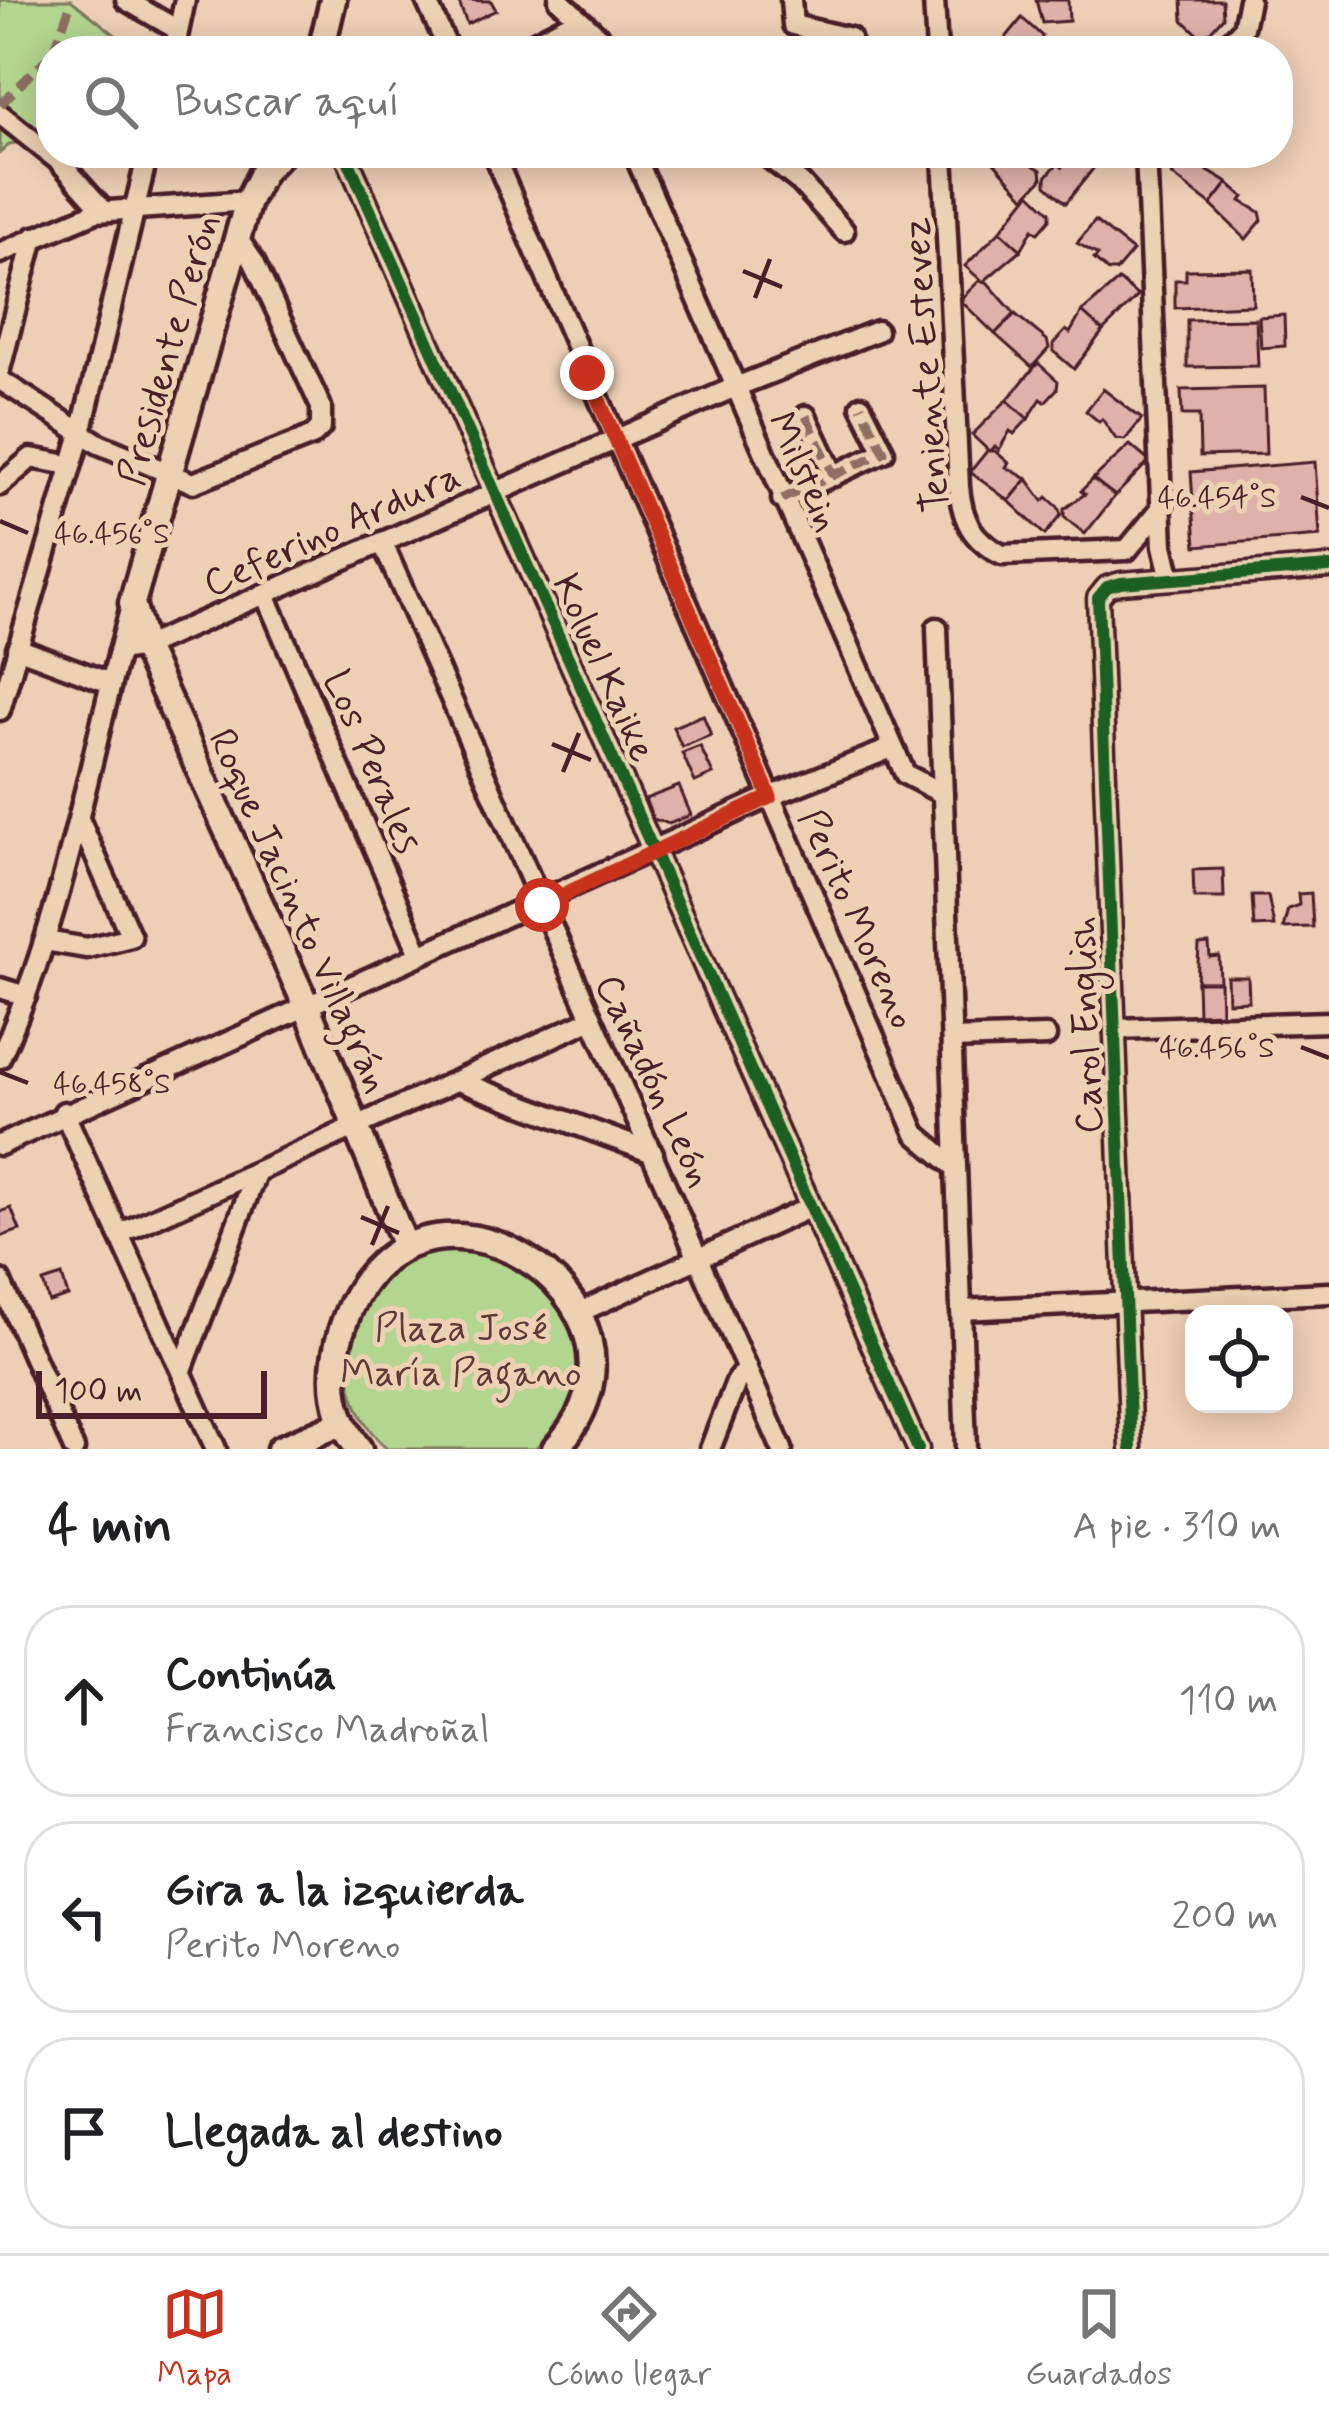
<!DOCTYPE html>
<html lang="es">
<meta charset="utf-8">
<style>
:root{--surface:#fff;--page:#f6f6f6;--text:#202124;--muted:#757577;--line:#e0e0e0;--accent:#c8321e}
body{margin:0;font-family:Mynerve,sans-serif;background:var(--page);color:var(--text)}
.controls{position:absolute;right:36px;bottom:36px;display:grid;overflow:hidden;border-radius:24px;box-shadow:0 6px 30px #0003}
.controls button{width:108px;height:108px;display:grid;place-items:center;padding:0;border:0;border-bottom:3px solid var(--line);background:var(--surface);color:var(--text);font:60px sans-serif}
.scale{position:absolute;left:36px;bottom:30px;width:231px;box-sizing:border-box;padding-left:12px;border:6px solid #4a1f2b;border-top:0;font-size:33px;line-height:42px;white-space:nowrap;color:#4a1f2b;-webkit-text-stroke:9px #ecd1b3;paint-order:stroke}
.stop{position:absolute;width:36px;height:36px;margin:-27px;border:9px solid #c8321e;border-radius:50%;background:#fff}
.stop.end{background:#c8321e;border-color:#fff;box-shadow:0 3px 12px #0008}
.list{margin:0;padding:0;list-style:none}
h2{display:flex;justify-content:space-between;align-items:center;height:156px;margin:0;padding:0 48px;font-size:51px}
h2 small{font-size:39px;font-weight:400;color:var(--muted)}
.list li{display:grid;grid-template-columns:78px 1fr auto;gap:36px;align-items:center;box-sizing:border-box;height:192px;margin:0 24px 24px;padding:0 24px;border:3px solid var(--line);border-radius:48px}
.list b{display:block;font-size:45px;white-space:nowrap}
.list p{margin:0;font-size:39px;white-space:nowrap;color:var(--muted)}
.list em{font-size:39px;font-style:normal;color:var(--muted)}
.icon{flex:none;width:66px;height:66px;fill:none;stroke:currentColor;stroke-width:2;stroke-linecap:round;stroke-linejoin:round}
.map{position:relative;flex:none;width:1329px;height:1449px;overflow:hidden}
.search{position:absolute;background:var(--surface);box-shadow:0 6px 30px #0003;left:36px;right:36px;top:36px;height:132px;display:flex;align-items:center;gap:30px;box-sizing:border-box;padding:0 42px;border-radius:48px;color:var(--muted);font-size:45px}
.sheet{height:804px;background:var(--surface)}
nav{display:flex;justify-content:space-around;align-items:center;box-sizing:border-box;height:168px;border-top:3px solid var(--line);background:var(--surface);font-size:33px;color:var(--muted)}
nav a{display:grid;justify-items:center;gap:6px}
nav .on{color:var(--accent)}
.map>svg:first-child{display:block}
.green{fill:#b2d58f;stroke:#7e7a5d;stroke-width:3}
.building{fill:#e0b1ab;stroke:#4a1f2b;stroke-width:3}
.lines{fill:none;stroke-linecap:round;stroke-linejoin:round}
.street-casing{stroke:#4a1f2b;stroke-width:27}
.secondary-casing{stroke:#4a1f2b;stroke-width:33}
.street{stroke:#ecd1b3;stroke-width:18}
.secondary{stroke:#ecd1b3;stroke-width:24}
.quiet{stroke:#8d6e63;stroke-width:9;stroke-dasharray:18 9;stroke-linecap:butt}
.cycleway-casing{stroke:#ecd1b3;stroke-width:20}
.cycleway{stroke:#1b5e20;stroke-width:12}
.route{stroke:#c8321e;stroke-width:15}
.ticks{fill:none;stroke:#4a1f2b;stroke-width:4.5}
.labels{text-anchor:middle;stroke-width:10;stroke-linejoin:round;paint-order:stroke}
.street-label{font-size:39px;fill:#4a1f2b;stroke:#ecd1b3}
.park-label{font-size:39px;fill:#5a3a3a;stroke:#ecd1b3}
.ticks-label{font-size:30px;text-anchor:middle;fill:#4a1f2b;stroke:#ecd1b3;stroke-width:10;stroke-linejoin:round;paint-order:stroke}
</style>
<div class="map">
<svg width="1329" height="1449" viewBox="0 0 1329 1449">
<rect width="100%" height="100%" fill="#eecfb6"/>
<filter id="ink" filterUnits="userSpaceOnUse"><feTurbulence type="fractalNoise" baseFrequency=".00833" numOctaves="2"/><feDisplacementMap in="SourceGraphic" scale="24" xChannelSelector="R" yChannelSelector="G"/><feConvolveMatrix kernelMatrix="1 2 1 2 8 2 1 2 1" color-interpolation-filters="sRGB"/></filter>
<g filter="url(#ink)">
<g class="green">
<polygon points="0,0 71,0 136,51 51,51 51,137 10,144 0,153"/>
<path d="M464,1247C562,1265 622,1375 535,1449H387C331,1399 335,1304 401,1264C421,1252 442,1250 464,1247Z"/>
</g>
<g class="building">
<polygon points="458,0 491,1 496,10 467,24"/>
<polygon points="1036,0 1068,0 1069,21 1042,23"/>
<polygon points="1182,0 1222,0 1223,17 1203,39 1183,20"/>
<polygon points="1022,18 1042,36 1041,44 1035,51 995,51"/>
<polygon points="999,153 1024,153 1022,158 1041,170 1042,179 1025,197 992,160"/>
<polygon points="1069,153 1082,153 1096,165 1066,203 1046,185 1046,177 1058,163 1062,167"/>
<polygon points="1189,154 1198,155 1211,167 1208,171 1228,183 1211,205 1172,175"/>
<polygon points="1228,183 1244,197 1241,201 1260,212 1262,220 1246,239 1211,205"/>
<polygon points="1030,193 1050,212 1050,219 1038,233 1033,229 1021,250 1000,231"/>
<polygon points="1095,221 1133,251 1116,271 1108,271 1094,259 1098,255 1077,243"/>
<polygon points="1000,231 1021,250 983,282 965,266"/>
<polygon points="1252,269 1253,305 1175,308 1175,280 1186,280 1186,270"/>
<polygon points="1119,280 1138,296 1103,331 1082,312"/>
<polygon points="979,281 987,282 1015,314 995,334 960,300"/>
<polygon points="1082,312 1103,331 1074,369 1053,351 1053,344 1066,330 1070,333"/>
<polygon points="1015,314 1047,340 1049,348 1032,367 995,334"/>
<polygon points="1284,315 1285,346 1261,348 1259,317"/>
<polygon points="1256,319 1258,366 1187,367 1187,320"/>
<polygon points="1038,363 1058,381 1057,389 1045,402 1041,399 1028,419 1007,400"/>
<polygon points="1264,388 1266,454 1200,456 1199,415 1182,415 1181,390"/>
<polygon points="1103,389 1142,419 1125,440 1116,439 1102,419 1099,422 1086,411"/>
<polygon points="1007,400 1028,419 1014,434 1010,431 999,450 995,446 990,452 972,435"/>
<polygon points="1130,445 1149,461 1115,496 1093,479"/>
<polygon points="987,451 995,451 1009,463 1006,467 1027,479 1009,501 970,472"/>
<polygon points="1315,462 1320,536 1196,546 1191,472"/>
<polygon points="1027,479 1043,501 1047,497 1058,507 1061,515 1045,535 1009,501"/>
<polygon points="1093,479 1115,496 1085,534 1064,517 1064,509 1085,494 1081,491"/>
<polygon points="703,715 711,735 682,747 673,727"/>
<polygon points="700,746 713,774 695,782 682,753"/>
<polygon points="679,786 691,815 669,824 653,819 645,799"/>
<polygon points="1223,869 1224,898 1194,898 1193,870"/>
<polygon points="1311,893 1313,927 1283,928 1288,909 1299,905 1298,894"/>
<polygon points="1252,896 1268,896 1274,926 1254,927"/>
<polygon points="1209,944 1210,957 1219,956 1220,982 1197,982 1199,945"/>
<polygon points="1227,977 1248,977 1249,1001 1228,1002"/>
<polygon points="1197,982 1220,982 1221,1013 1198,1014"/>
<polygon points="11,1208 20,1230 0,1237 0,1212"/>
<polygon points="62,1276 68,1296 49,1302 43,1282"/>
</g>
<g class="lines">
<g class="street-casing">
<g id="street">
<polyline points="126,0 178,30"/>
<polyline points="426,0 449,51"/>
<polyline points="559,0 614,51"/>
<polyline points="791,0 793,25 850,38"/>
<polyline points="934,0 937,51"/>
<polyline points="174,51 185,0"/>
<polyline points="517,51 579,19"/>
<polyline points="1221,51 1243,28 1249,0"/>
<polyline points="0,114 60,162 104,211"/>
<polyline points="345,153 918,1449"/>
<polyline points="493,153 916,1134 954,1166"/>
<polyline points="634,153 905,774 943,794"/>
<polyline points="763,153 801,183 844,231"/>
<path d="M943,153L959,487C962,520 972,540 1002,555L1127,550L1163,506"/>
<polyline points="1146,153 1163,546 1171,579"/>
<polyline points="0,253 96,212 248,201"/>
<polyline points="0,369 34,237"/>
<polyline points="0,380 99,444 193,483 312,436 321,427 321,407 254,262 236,236"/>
<polyline points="806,416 834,476"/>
<polyline points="0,485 31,458 69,465"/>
<polyline points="782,499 884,452 861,406"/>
<polyline points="382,542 782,1449"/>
<polyline points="265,594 420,955"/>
<polyline points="937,628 966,1449"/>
<polyline points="17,648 110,683"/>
<polyline points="119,651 144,647 733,388 877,331"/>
<polyline points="0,710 81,433 148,153"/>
<polyline points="45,941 87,948 131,937 79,819"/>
<polyline points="0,988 26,996"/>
<polyline points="1114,1029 1329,1022"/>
<polyline points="952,1039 1046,1036"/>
<path d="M0,1058C66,913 89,756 132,603"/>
<polyline points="458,1081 653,1153"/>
<polyline points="64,1112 216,1449"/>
<polyline points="0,1145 769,797 892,748"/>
<polyline points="119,1234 590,1020"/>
<polyline points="0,1280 74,1449"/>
<polyline points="961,1310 1329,1293"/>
<polyline points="580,1312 811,1207"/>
<polyline points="182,1370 255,1176"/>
<polyline points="710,1449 737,1380 747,1368"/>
<polyline points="1131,1449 1098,598 1107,587 1121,583 1329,567"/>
</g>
</g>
<g class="secondary-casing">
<g id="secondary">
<polyline points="321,51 333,0"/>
<polyline points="281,153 262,173 248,201 132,603 144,647 307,1007 405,1246"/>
<polyline points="280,1449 339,1424"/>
<path d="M359,1449C331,1414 328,1373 342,1329C406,1125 692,1302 555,1449"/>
</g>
</g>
<use href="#street" class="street"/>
<use href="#secondary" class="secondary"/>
<g class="quiet">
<polyline points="54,51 72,0"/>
<polyline points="0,105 51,54"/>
<polyline points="806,416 834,476"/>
<polyline points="782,499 884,452 861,406"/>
</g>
<g class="cycleway-casing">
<g id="cycleway">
<polyline points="345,153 918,1449"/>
<polyline points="1131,1449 1098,598 1107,587 1121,583 1329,567"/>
</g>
</g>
<use href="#cycleway" class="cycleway"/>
</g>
</g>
<g class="lines" filter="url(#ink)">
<polyline class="route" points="542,905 770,797 587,373"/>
</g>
<path class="ticks" d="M743,271L782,287M755,298L770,259M1301,497L1329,508M0,521L28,533M552,744L591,760M563,772L579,733M1301,1047L1329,1058M0,1072L28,1083M361,1217L399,1233M372,1245L388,1206"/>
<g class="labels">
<g class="street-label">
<text transform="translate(167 349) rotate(-74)" y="14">Presidente Perón</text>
<text transform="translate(924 365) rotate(-94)" y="14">Teniente Estevez</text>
<text transform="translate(806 471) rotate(66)" y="14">Milstein</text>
<text transform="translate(331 528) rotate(-24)" y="14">Ceferino Ardura</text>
<text transform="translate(606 667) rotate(66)" y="14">Koluel Kaike</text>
<text transform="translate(374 761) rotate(67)" y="14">Los Perales</text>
<text transform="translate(301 910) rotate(66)" y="14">Roque Jacinto Villagrán</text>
<text transform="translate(859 918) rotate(66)" y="14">Perito Moreno</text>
<text transform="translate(1084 1025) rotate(-92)" y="14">Carol English</text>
<text transform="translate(656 1080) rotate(65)" y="14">Cañadón León</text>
</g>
<g class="park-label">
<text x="461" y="1340">Plaza José<tspan x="461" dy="45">María Pagano</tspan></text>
</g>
</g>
<g class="ticks-label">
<text x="1217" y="507">46.454°S</text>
<text x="112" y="543">46.456°S</text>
<text x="1217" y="1057">46.456°S</text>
<text x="112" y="1093">46.458°S</text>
</g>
</svg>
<div class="controls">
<button><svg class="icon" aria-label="locate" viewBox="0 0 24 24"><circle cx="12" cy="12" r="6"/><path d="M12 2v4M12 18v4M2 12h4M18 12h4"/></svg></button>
</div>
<div class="scale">100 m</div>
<div class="stop" style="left:542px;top:905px"></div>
<div class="stop end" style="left:587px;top:373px"></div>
<div class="search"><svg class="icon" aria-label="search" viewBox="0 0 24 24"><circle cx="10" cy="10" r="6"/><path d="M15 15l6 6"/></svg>Buscar aquí</div>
</div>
<section class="sheet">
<h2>4 min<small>A pie · 310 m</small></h2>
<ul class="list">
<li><svg class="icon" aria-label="ahead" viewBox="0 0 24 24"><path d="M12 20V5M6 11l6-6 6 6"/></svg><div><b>Continúa</b><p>Francisco Madroñal</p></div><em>110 m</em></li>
<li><svg class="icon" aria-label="left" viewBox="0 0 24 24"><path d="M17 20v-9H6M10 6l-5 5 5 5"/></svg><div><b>Gira a la izquierda</b><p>Perito Moreno</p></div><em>200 m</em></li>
<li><svg class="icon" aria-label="arrive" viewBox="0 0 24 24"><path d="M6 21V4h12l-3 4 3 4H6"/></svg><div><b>Llegada al destino</b></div></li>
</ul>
</section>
<nav>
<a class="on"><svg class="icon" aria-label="map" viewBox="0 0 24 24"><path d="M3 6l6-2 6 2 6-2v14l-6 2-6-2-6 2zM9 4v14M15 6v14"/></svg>Mapa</a>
<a><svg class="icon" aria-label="directions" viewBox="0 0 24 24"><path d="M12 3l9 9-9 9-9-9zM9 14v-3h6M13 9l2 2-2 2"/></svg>Cómo llegar</a>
<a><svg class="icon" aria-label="saved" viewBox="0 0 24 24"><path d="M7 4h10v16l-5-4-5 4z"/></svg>Guardados</a>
</nav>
